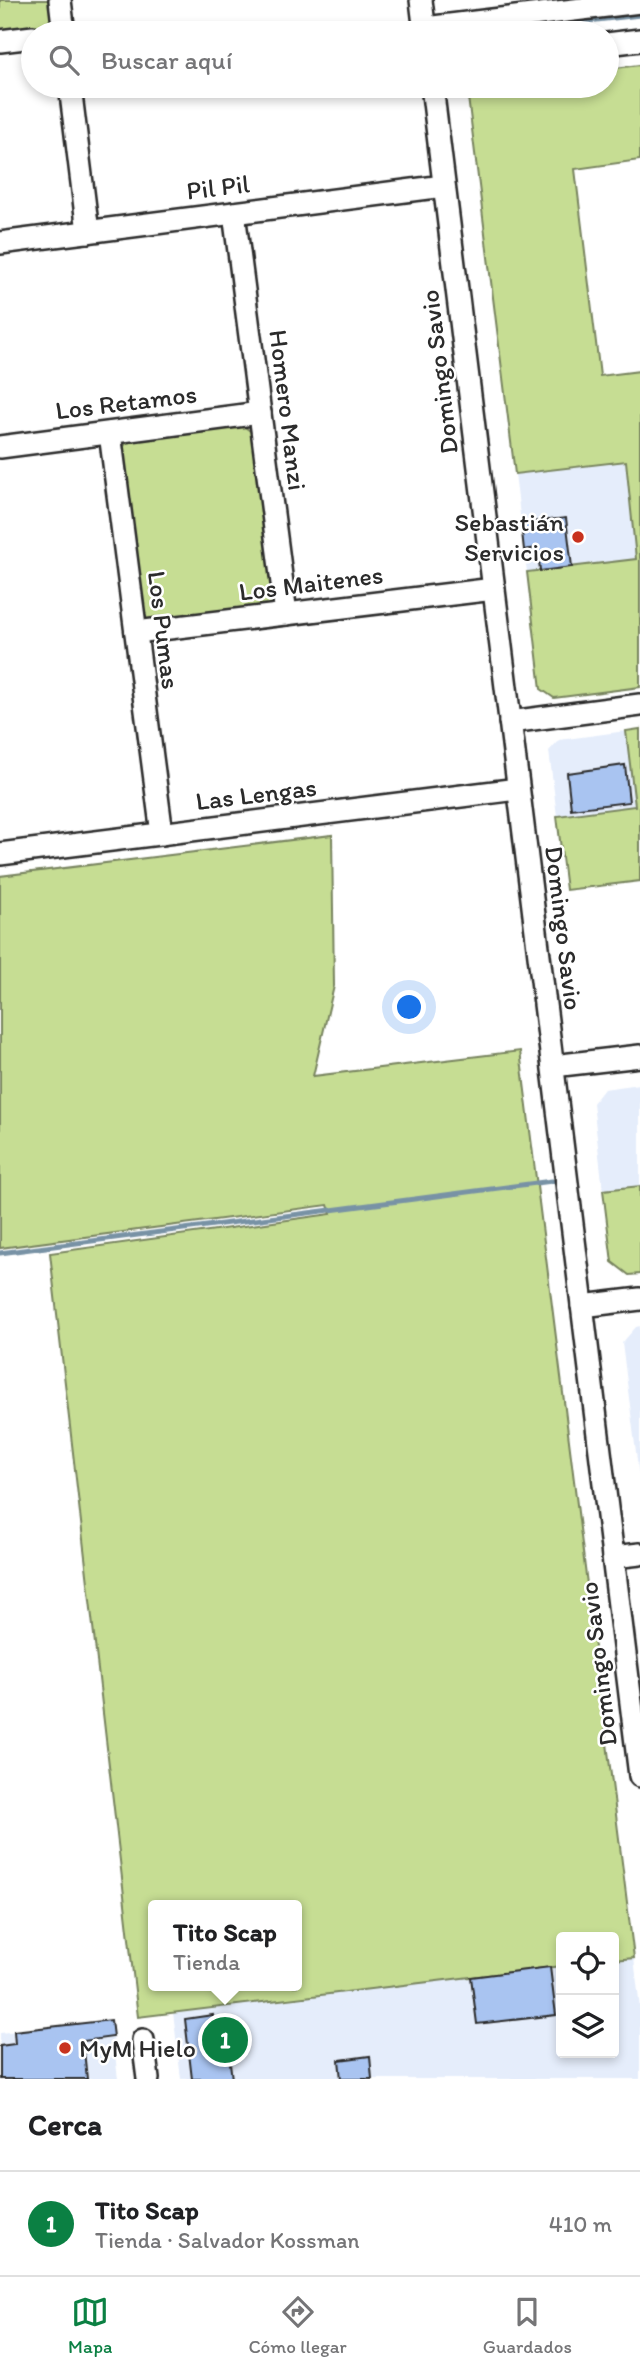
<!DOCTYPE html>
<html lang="es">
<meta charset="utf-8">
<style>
:root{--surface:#fff;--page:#f6f6f6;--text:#202124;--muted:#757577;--line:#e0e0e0;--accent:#0b8043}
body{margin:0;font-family:Itim,sans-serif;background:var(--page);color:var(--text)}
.controls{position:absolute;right:21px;bottom:21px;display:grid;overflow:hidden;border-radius:7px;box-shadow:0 4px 10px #0003}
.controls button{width:63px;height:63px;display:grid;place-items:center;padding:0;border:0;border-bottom:2px solid var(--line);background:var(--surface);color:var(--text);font:35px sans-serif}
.you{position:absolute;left:410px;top:1008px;width:24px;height:24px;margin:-18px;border:5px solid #fff;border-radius:50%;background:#1a73e8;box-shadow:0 0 0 10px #1a73e833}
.badge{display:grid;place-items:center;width:46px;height:46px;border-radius:50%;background:var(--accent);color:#fff;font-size:23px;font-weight:700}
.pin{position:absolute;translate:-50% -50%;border:4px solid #fff;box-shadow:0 2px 7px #0006}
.popup{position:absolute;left:148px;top:1900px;width:154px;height:91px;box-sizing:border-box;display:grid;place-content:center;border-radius:7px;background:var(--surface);filter:drop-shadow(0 2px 5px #0005);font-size:23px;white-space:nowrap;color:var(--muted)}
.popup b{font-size:26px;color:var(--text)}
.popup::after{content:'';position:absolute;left:50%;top:100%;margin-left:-14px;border:14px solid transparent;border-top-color:var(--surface)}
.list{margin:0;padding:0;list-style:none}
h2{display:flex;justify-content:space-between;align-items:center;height:91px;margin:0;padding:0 28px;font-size:30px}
h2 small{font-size:23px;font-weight:400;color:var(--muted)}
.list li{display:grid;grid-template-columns:46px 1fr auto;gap:21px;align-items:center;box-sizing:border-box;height:105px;padding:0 28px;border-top:2px solid var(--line)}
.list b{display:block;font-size:26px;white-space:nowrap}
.list p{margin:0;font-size:23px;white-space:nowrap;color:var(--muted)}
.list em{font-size:23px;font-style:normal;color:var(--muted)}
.icon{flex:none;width:38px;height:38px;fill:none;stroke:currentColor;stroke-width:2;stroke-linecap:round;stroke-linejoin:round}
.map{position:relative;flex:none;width:640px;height:2079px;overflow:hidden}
.search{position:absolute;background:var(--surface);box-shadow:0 4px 10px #0003;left:21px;right:21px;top:21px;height:77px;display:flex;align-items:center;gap:18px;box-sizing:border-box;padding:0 24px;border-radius:38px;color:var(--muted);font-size:26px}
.sheet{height:196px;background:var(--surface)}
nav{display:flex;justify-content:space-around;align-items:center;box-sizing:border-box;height:98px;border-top:2px solid var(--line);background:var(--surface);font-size:19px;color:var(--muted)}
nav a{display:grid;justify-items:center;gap:4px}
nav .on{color:var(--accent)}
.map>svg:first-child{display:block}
.built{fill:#e5edfb}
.green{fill:#c6dd93;stroke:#78845f;stroke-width:2;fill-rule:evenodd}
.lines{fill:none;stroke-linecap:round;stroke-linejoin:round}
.stream{stroke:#7892a5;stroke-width:5}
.building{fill:#a9c4f1;stroke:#2b2b2b;stroke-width:2}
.minor-casing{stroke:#2b2b2b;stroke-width:26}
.minor{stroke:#fff;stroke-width:21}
.poi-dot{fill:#c8321e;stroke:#fff;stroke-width:2.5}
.labels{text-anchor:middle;stroke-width:5;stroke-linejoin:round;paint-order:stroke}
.street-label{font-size:26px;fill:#2b2b2b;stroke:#fff}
.poi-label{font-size:26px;fill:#2b2b2b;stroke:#fff;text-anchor:end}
</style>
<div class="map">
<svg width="640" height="2079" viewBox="0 0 640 2079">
<rect width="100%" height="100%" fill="#fff"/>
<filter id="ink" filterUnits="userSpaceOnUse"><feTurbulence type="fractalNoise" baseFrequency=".0143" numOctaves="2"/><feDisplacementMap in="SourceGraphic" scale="14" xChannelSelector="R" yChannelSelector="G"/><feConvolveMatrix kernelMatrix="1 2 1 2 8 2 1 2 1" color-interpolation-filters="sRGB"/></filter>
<g filter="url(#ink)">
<g class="built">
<polygon points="626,460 637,559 527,572 515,474"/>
<polygon points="626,731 635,806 557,816 549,751 559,740"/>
<polygon points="640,1084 640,1186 603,1190 593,1103 604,1089"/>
<polygon points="640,1326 640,1484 622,1343 636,1327"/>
<polygon points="634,1958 640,2009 640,2079 181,2079 173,2012 561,1966 561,2053 614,2053 614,1960"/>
<polygon points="111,2020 118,2079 0,2079 0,2033"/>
</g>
<g class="green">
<polygon points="0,0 51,0 52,18 43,27 0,32"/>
<polygon points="640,65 640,160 575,169 600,376 640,371 640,687 554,698 541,689 527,572 636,559 626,461 515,474 468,97 478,86 607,86 607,69"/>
<polygon points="242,425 253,433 274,600 269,606 149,621 143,616 121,449 130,439"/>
<polygon points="640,729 640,881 566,890 557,816 635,806 626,731"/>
<path d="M332,835L334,986L313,1076L520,1051L634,1958L614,1960V1937H561V1966L138,2017L50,1253L331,1214L328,1205L0,1248V876ZM153,1905H297V1986H153Z"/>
<polygon points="640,1186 640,1274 629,1275 612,1262 603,1190"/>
</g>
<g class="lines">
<g class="stream">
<polyline points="484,33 640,15"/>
<polyline points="0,1253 552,1181"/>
</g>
</g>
<g class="building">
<polygon points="566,518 572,567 540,571 538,548 524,550 521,523"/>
<polygon points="625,765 629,802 571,809 567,773"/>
<polygon points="550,1967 556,2015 477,2024 471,1977"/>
<polygon points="213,2015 215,2032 226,2031 232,2079 192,2079 185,2019"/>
<polygon points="111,2020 113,2037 83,2041 87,2079 0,2079 0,2046 15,2044 14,2031"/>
<polygon points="370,2056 372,2079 341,2079 339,2060"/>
</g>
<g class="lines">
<g class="minor-casing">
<g id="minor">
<polyline points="60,0 64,33"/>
<polyline points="421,0 425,33"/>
<polyline points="425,28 640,2"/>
<polyline points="0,41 33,37"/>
<polyline points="607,44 640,40"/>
<polyline points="70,86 88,232"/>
<polyline points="432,86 640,1776"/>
<polyline points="234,213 286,614"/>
<polyline points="0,243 444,186"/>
<polyline points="110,433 162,834"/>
<polyline points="0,447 260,413"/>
<polyline points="136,632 494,589"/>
<polyline points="510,722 640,705"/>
<polyline points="0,854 518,789"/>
<polyline points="553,1066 640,1056"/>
<polyline points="582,1306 640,1299"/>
<polyline points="613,1557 640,1554"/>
<polyline points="143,2040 148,2079"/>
</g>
</g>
<use href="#minor" class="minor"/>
</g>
</g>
<g class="poi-dot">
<circle cx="578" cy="537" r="7"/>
<circle cx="65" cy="2048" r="7"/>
</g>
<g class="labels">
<g class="street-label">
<text transform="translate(218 187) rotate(-7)" y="9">Pil Pil</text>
<text transform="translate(439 372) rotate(-97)" y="9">Domingo Savio</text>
<text transform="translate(126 402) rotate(-7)" y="9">Los Retamos</text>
<text transform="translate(288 410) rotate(83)" y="9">Homero Manzi</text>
<text transform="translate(311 583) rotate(-7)" y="9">Los Maitenes</text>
<text transform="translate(164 630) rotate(83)" y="9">Los Pumas</text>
<text transform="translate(256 794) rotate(-7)" y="9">Las Lengas</text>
<text transform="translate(564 928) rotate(83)" y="9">Domingo Savio</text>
<text transform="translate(598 1664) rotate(-97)" y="9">Domingo Savio</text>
</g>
<g class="poi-label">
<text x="564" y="531">Sebastián<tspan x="564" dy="30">Servicios</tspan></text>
<text x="79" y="2057" text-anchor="start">MyM Hielo</text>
</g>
</g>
</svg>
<div class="controls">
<button><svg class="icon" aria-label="locate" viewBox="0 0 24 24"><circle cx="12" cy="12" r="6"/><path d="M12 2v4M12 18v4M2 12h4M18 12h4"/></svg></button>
<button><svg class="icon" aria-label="layers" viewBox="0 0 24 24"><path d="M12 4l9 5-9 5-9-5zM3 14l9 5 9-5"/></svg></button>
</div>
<div class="you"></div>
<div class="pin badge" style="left:225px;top:2040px">1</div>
<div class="popup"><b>Tito Scap</b>Tienda</div>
<div class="search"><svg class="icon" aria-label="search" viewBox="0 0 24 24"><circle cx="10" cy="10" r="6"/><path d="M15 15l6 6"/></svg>Buscar aquí</div>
</div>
<section class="sheet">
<h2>Cerca<small></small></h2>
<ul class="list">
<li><span class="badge">1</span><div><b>Tito Scap</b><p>Tienda · Salvador Kossman</p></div><em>410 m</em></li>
</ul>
</section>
<nav>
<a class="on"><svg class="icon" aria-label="map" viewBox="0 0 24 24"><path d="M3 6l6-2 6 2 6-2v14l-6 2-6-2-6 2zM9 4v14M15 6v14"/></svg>Mapa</a>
<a><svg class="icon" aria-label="directions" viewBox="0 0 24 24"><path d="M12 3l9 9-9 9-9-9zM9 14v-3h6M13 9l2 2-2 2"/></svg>Cómo llegar</a>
<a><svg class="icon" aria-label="saved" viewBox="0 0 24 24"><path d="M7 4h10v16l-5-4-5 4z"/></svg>Guardados</a>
</nav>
